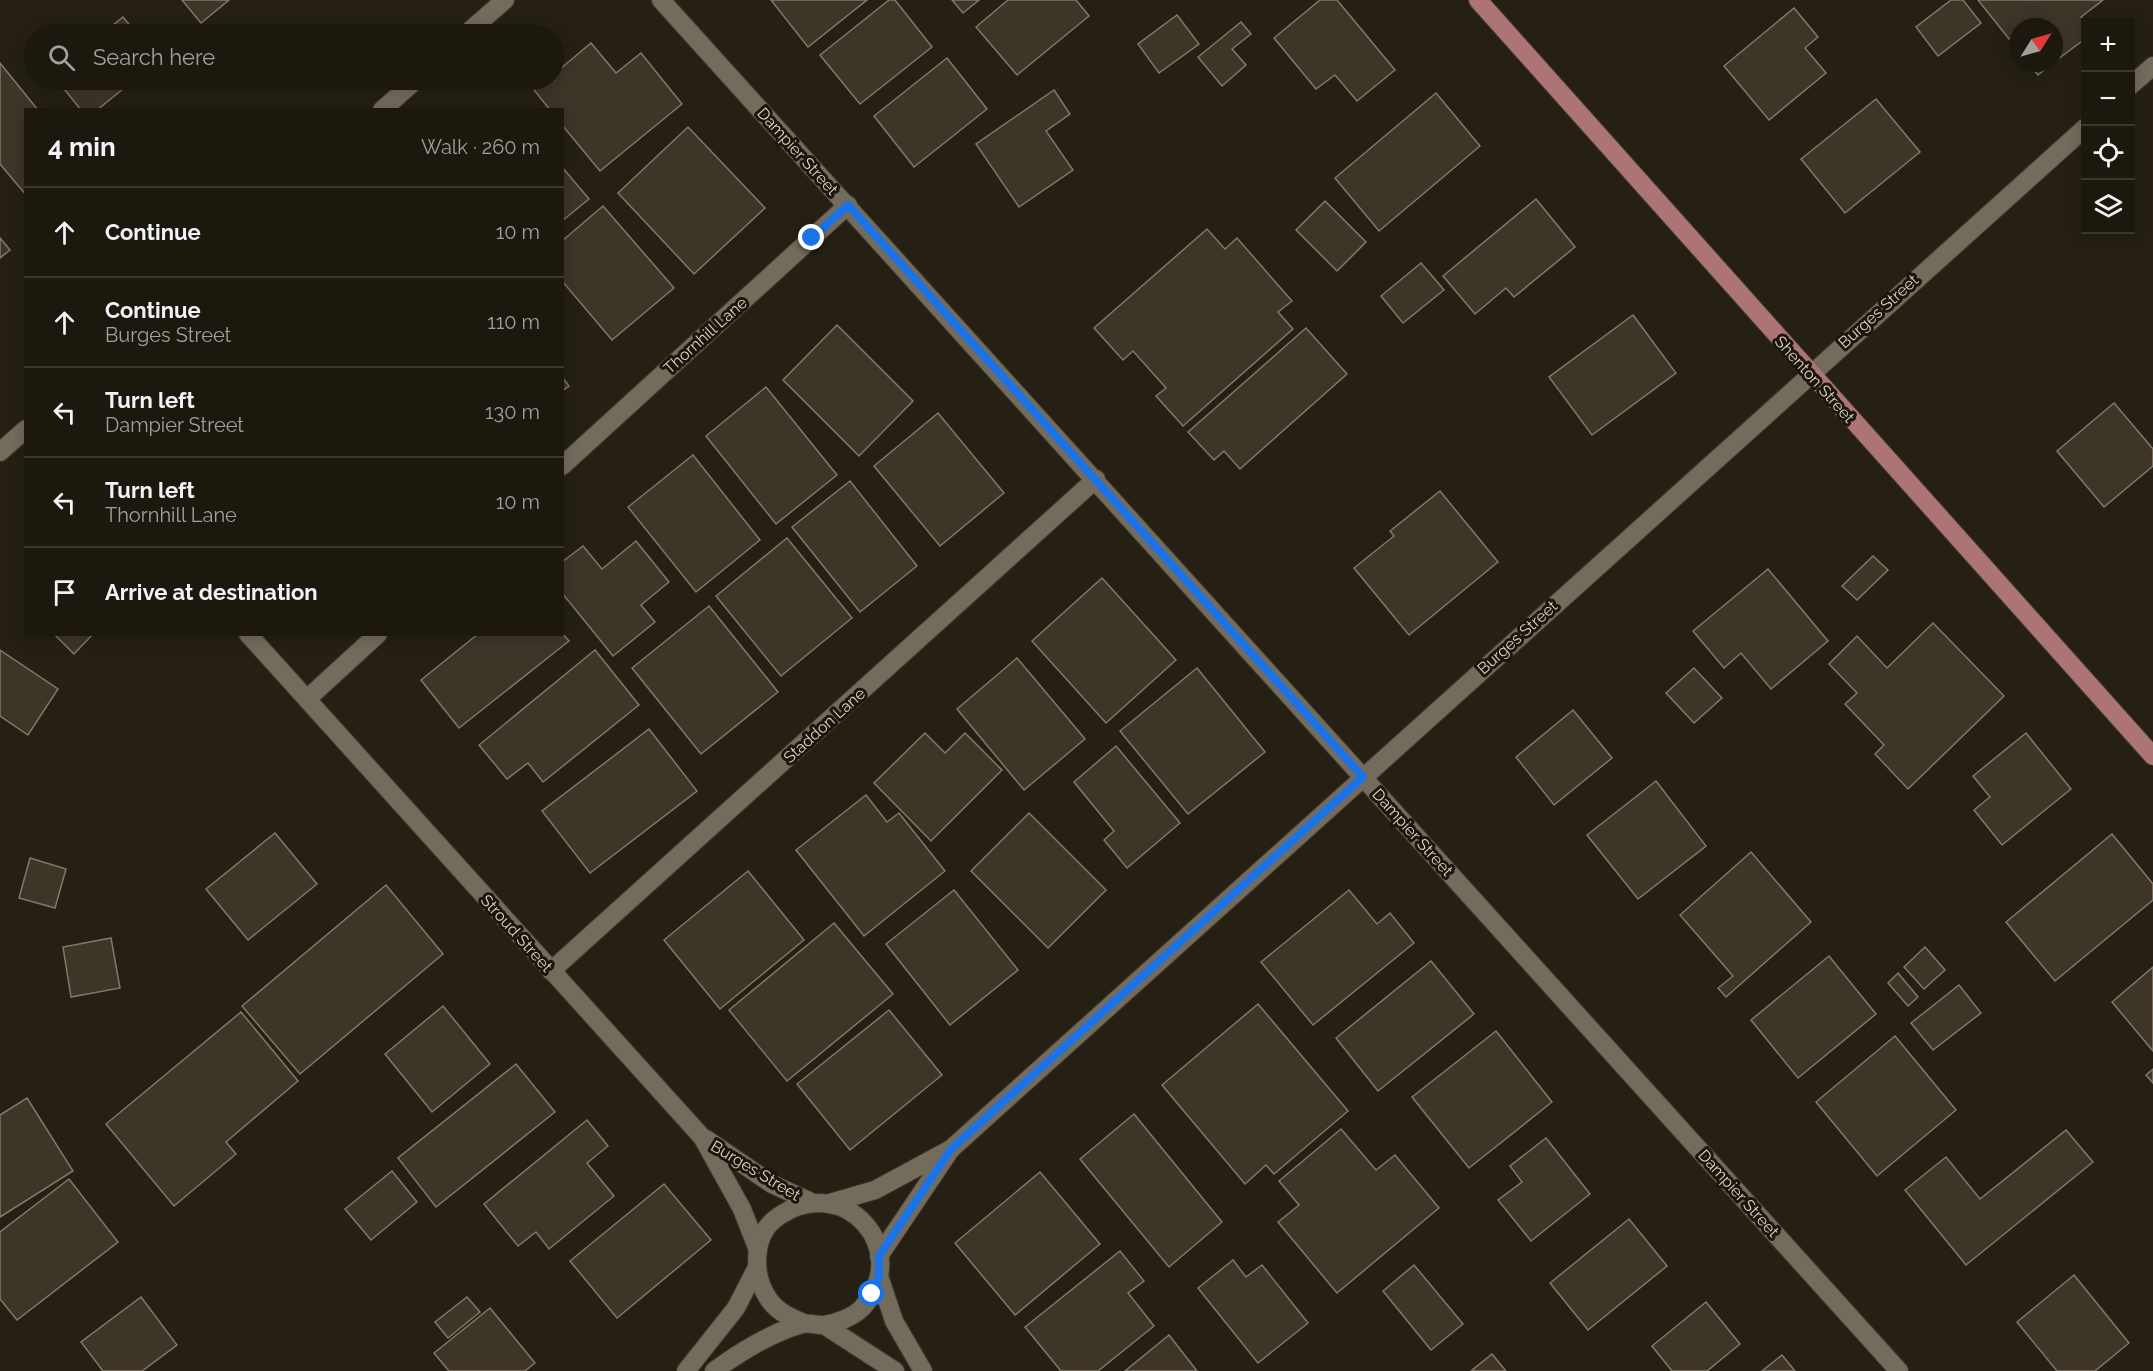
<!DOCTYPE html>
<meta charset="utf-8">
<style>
:root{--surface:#1c180e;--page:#252117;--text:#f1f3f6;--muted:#a0a09e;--line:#3a372e}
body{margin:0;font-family:Raleway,sans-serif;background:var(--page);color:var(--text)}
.controls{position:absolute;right:18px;top:18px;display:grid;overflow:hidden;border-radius:0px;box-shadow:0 3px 15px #0003}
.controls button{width:54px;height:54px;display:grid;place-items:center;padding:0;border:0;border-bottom:2px solid var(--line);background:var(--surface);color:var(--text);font:30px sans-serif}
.compass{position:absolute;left:2009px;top:18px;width:54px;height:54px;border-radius:50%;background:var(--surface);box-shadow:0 3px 15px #0003;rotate:53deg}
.stop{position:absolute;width:18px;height:18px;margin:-14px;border:4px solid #1a73e8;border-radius:50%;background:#fff}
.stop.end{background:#1a73e8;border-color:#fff;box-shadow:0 2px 6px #0008}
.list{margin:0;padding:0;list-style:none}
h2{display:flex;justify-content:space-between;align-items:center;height:78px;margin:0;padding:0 24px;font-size:26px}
h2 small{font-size:20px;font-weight:400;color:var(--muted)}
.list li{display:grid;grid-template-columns:39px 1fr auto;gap:18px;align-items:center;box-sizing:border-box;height:90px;padding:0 24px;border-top:2px solid var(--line)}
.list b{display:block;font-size:22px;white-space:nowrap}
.list p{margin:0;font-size:20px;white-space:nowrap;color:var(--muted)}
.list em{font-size:20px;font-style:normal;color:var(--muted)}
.icon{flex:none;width:33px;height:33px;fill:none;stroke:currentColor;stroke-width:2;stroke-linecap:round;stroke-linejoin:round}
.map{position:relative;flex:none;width:2153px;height:1371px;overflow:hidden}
.search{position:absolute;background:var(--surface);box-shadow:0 3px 15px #0003;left:24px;top:24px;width:540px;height:66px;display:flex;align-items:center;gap:15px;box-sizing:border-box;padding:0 21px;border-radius:33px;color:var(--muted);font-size:22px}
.panel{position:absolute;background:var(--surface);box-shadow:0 3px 15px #0003;left:24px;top:108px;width:540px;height:528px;border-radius:0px}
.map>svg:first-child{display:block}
.building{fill:#3e3529;stroke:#827769;stroke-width:1.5}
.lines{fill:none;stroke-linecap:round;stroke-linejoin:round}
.minor-casing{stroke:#3f3a32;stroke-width:20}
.major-casing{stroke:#3f3a32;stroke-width:20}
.minor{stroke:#736c5d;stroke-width:18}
.major{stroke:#ad7476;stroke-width:18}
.route{stroke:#1a73e8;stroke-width:8}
.labels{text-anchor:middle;stroke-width:6;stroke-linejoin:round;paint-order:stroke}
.street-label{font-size:16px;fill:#d9d5cd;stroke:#1c160a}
</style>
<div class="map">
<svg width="2153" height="1371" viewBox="0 0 2153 1371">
<rect width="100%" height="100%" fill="#252013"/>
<g class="building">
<polygon points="182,0 229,0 201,23"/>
<polygon points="771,0 867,0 808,47"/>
<polygon points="889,0 895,0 932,47 860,104 820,55"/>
<polygon points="952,0 979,0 963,13"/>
<polygon points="1008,0 1076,0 1089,16 1017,75 976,27"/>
<polygon points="1320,0 1337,0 1395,70 1357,101 1335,75 1316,89 1274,38"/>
<polygon points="1951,0 1963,0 1981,23 1938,56 1916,27"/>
<polygon points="1978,0 2103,0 2081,17 2086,22 2086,38 2054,62 2054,27 2018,27 2018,50"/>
<polygon points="1794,8 1818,37 1805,48 1826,73 1769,120 1724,66"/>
<polygon points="1177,15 1199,44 1159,73 1138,44"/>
<polygon points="123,17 137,34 102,34"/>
<polygon points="1241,22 1251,34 1232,49 1246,65 1222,86 1198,57"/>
<polygon points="591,43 616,73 641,53 682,104 600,171 562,125 562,110 550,110 534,90 547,80 554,80 554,74"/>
<polygon points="947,58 987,109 914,167 874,116"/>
<polygon points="0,63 38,110 26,110 26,195 0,164"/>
<polygon points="2028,63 2053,63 2038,75"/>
<polygon points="57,80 134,80 97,110 81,110"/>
<polygon points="1054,90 1070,114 1046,131 1073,170 1019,207 976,144"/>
<polygon points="1436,93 1480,146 1379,231 1335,178"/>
<polygon points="1876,99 1920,152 1845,213 1801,159"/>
<polygon points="688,127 765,208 694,274 618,193"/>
<polygon points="562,167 589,199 562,221"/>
<polygon points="1536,199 1575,247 1514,297 1506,288 1475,314 1443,276"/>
<polygon points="1325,201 1366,242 1337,271 1296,230"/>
<polygon points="603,206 674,288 612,340 562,281 562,241"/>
<polygon points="1207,229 1225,249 1237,238 1292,301 1278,312 1293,329 1183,426 1156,396 1166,388 1133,351 1123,360 1094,328"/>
<polygon points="0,238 10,250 0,258"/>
<polygon points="1421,263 1444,290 1403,323 1381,296"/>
<polygon points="1633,315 1676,373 1592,435 1549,377"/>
<polygon points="837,325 913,401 859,456 783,380"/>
<polygon points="1306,328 1347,374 1240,469 1224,451 1214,460 1188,432"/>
<polygon points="562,377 569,386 562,391"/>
<polygon points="766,387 837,475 776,524 706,436"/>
<polygon points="2114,403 2153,449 2153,466 2104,507 2057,451"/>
<polygon points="938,413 1004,493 940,546 874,466"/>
<polygon points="693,455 760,540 696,592 628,507"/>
<polygon points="850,481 917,566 860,612 792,527"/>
<polygon points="1440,491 1498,562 1409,635 1354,568 1394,536 1390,531"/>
<polygon points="787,538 852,618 781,676 716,596"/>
<polygon points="636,541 669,582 641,605 655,622 613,656 562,593 562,562 583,546 602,569"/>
<polygon points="1873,556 1888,570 1857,600 1842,586"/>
<polygon points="1768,569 1828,641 1771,689 1741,653 1724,668 1693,631"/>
<polygon points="1102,578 1176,660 1106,723 1032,641"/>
<polygon points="709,606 778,692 701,754 632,668"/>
<polygon points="1933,623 2004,696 1908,789 1875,754 1884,745 1845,704 1857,693 1829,664 1857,636 1887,668"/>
<polygon points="562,633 569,641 459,728 421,680 478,634"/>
<polygon points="54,634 93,634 74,654"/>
<polygon points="0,650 58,689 28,735 0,716"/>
<polygon points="595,650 639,705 543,782 528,763 507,779 479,745"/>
<polygon points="1017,658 1085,739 1024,790 957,709"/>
<polygon points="1197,668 1265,752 1188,814 1120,731"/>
<polygon points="1694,668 1722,698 1694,723 1666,693"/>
<polygon points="1573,710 1612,758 1554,805 1516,757"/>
<polygon points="649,729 697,791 590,873 542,811"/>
<polygon points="925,733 945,753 965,733 1002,770 931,841 874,783"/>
<polygon points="2026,733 2071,789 2002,845 1974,810 1990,797 1973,776"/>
<polygon points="1116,746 1180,823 1127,868 1104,840 1114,831 1074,782"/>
<polygon points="1656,781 1706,846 1638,899 1587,835"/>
<polygon points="866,795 887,822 899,813 945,871 864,936 796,850"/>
<polygon points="1029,813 1106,890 1048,948 971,871"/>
<polygon points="275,833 317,884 248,940 206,889"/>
<polygon points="2112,834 2153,884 2153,900 2055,981 2006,922"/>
<polygon points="1751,852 1811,922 1726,997 1718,988 1733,976 1680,915"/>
<polygon points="30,858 66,869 55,908 19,898"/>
<polygon points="748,871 804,940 720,1009 664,940"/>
<polygon points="386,885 443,954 300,1074 242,1006"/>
<polygon points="954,890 1018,970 950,1025 886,944"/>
<polygon points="1349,890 1377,924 1390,913 1414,943 1313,1025 1261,962"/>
<polygon points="834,923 893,994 787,1081 729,1010"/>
<polygon points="111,938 120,988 71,997 63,947"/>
<polygon points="1925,947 1945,970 1924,989 1904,967"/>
<polygon points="1829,956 1876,1014 1798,1078 1751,1020"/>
<polygon points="1431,961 1474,1014 1378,1091 1336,1038"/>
<polygon points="2153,967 2153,1051 2112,1002"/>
<polygon points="1898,973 1918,997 1908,1006 1888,983"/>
<polygon points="1959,985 1981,1013 1933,1050 1911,1023"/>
<polygon points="1258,1004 1348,1111 1274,1174 1266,1165 1245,1184 1162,1085"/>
<polygon points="443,1006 490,1064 432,1112 385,1054"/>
<polygon points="889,1010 942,1075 850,1150 797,1084"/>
<polygon points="241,1012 298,1081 226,1142 236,1154 174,1206 106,1124"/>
<polygon points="1496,1031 1552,1102 1469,1168 1412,1097"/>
<polygon points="1895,1036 1956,1110 1877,1176 1816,1102"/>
<polygon points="516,1064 555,1112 436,1207 398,1158"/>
<polygon points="2153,1069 2153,1083 2146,1075"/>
<polygon points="27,1098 73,1171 0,1217 0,1115"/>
<polygon points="1134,1114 1222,1222 1169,1267 1080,1159"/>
<polygon points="587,1120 608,1146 587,1163 614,1196 549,1249 536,1232 518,1246 484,1204"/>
<polygon points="1341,1129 1376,1170 1395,1155 1439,1208 1337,1293 1278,1222 1299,1205 1279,1181"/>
<polygon points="2066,1130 2093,1162 1966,1265 1905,1190 1946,1157 1980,1199"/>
<polygon points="1546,1138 1590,1194 1531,1241 1498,1200 1522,1182 1510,1166"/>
<polygon points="392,1171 417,1202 371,1240 345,1209"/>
<polygon points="1040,1172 1100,1244 1015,1315 955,1243"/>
<polygon points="69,1179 118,1242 17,1320 0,1299 0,1232"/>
<polygon points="664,1184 711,1240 617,1318 570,1261"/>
<polygon points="1629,1219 1667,1266 1588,1330 1550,1283"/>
<polygon points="1120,1251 1144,1281 1128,1293 1154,1326 1098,1371 1061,1371 1025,1327"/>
<polygon points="1233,1260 1246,1277 1262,1265 1308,1323 1258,1363 1198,1288"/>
<polygon points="1414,1265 1463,1324 1431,1350 1383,1291"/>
<polygon points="2074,1275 2129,1343 2095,1371 2057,1371 2017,1322"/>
<polygon points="141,1297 177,1345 142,1371 103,1371 81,1342"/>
<polygon points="467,1297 480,1312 448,1338 435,1322"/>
<polygon points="1706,1302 1740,1344 1707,1371 1672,1371 1652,1346"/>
<polygon points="490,1308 535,1363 525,1371 449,1371 434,1353"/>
<polygon points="1169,1335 1197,1371 1125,1371"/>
<polygon points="1492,1354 1506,1371 1471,1371"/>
<polygon points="1782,1355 1795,1371 1762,1371"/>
</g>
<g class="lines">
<g class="minor-casing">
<g id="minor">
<polyline points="661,0 1899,1371"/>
<polyline points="466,34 505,0"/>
<polyline points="2130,86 2153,66"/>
<polyline points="382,110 416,80"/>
<polyline points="0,452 26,429"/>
<polyline points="562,466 848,205"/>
<polyline points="248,634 702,1137 742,1209 758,1250"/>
<polyline points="307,699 378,634"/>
<polyline points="551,971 1096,479"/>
<polyline points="706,1139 772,1184 811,1202"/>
<polyline points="830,1203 875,1190 951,1149 2086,127"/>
<polyline points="879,1256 951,1149"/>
<polyline points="879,1276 894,1321 923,1371"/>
<polyline points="824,1325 895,1371"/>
<polyline points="686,1371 736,1308 756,1269"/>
<path d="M714,1371C740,1352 770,1333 802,1324C810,1322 818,1326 825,1325C837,1323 853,1317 862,1308C914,1250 845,1172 779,1216C751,1234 752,1277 770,1301C779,1313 792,1318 804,1323"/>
</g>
</g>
<g class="major-casing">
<polyline id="major" points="1478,0 2153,756"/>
</g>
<use href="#minor" class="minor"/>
<use href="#major" class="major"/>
</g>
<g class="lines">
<polyline class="route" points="812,238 848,205 1363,777 951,1149 879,1256 879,1276 872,1294"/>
</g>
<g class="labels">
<g class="street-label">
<text transform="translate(798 151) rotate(48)" y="6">Dampier Street</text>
<text transform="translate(1878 311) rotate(-42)" y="6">Burges Street</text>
<text transform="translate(705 335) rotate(-42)" y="6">Thornhill Lane</text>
<text transform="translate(1815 379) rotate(48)" y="6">Shenton Street</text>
<text transform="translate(1517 637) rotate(-42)" y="6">Burges Street</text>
<text transform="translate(824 725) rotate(-42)" y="6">Staddon Lane</text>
<text transform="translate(1413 832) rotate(48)" y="6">Dampier Street</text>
<text transform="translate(517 933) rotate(48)" y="6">Stroud Street</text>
<text transform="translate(756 1170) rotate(31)" y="6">Burges Street</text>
<text transform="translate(1739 1193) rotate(48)" y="6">Dampier Street</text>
</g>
</g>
</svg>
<div class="controls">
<button>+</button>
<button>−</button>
<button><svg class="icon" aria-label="locate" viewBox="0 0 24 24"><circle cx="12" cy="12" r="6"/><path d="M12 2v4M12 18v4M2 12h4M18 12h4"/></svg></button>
<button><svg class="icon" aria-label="layers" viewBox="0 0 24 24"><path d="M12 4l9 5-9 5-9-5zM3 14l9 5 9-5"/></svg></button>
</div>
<svg class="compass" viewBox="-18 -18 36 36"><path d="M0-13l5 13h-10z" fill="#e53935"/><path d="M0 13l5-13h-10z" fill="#a0a09e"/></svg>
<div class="stop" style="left:872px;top:1294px"></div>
<div class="stop end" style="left:812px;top:238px"></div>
<div class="search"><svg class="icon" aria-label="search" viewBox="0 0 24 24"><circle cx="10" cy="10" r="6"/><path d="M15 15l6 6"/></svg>Search here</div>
<section class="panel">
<h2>4 min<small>Walk · 260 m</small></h2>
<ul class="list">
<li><svg class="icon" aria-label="ahead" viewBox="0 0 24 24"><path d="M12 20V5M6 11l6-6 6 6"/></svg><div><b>Continue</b></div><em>10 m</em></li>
<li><svg class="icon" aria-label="ahead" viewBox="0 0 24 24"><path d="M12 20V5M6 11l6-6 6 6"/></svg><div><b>Continue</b><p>Burges Street</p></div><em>110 m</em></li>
<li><svg class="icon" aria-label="left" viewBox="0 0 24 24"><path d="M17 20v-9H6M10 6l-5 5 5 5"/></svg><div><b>Turn left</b><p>Dampier Street</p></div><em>130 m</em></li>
<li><svg class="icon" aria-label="left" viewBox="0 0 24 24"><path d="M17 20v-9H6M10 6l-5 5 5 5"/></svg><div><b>Turn left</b><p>Thornhill Lane</p></div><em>10 m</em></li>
<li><svg class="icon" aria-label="arrive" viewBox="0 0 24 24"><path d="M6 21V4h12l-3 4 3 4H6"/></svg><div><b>Arrive at destination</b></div></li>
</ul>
</section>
</div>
